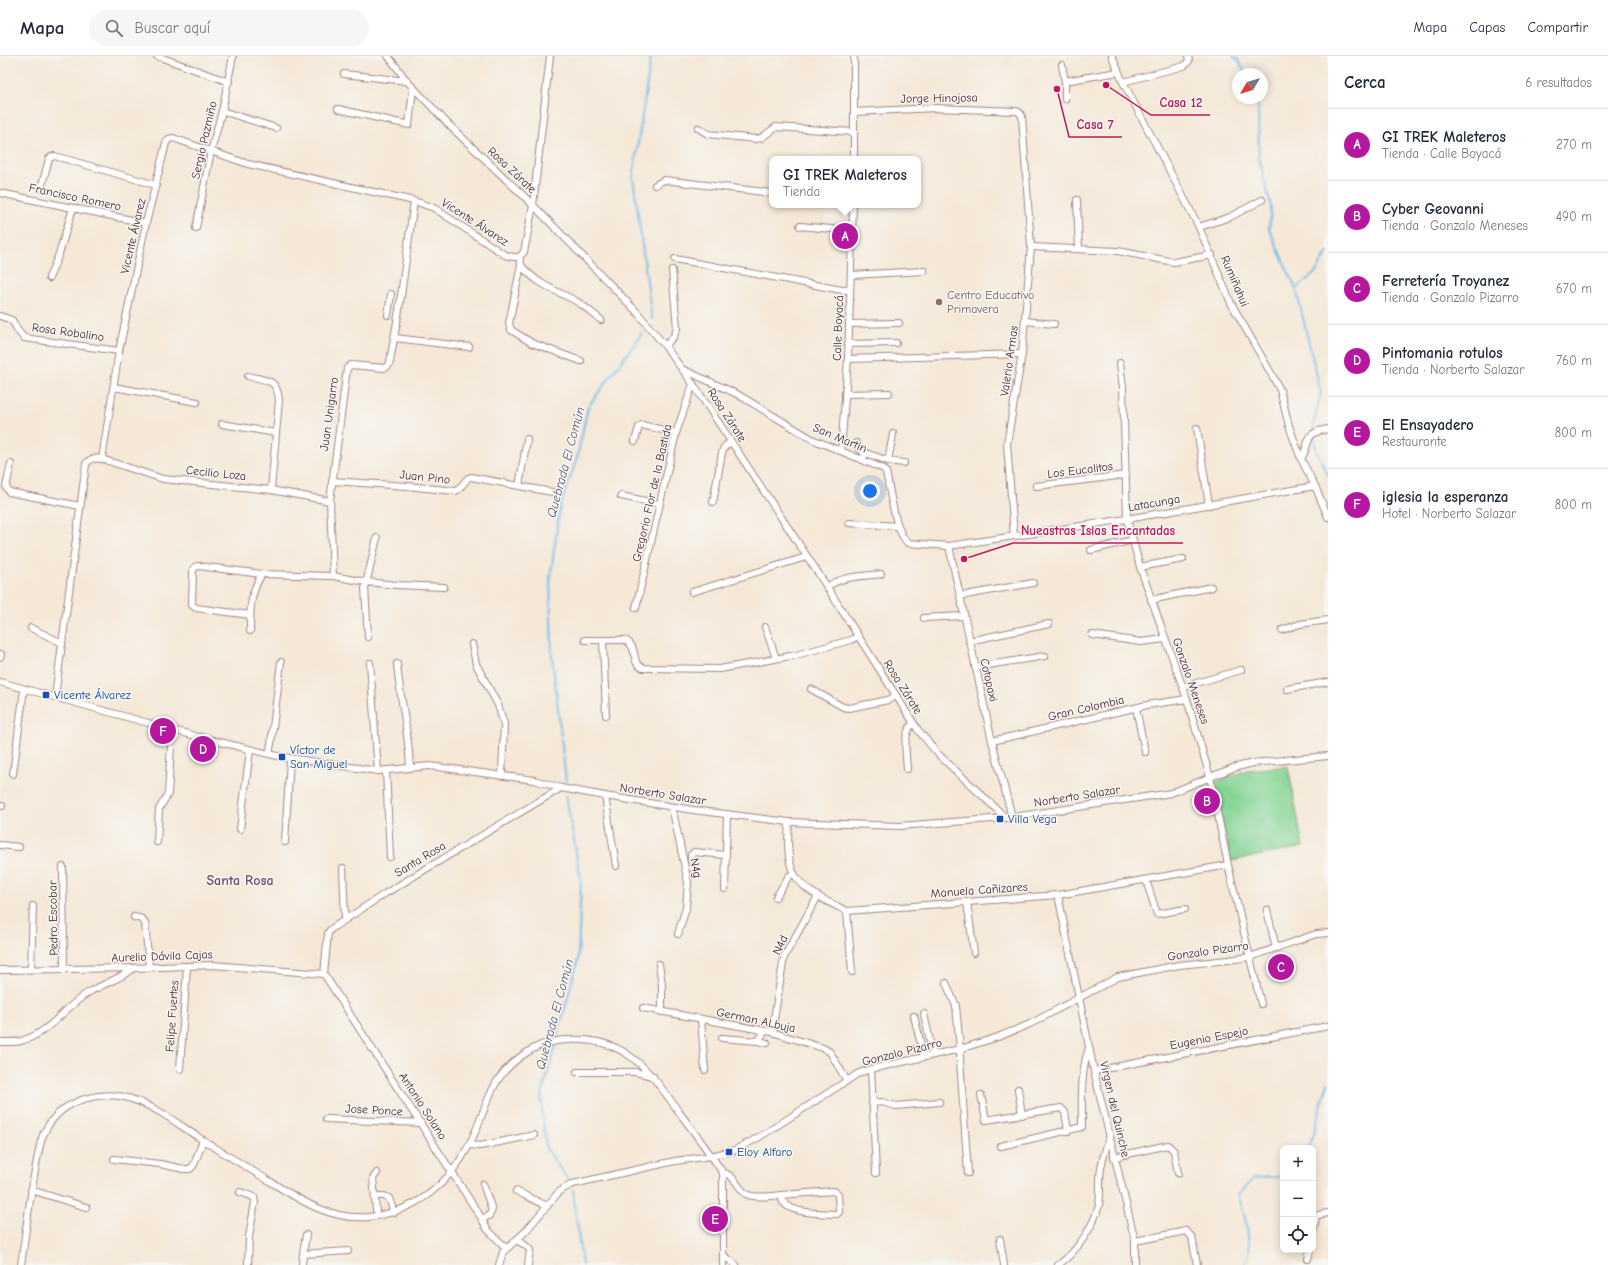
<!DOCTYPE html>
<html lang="es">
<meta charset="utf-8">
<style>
:root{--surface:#fff;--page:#f6f6f7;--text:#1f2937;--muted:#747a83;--line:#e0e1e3;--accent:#b5179e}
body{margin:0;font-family:"Comic Neue",sans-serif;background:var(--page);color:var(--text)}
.controls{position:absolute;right:12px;bottom:12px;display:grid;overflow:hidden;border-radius:8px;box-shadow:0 2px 10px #0003}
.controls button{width:36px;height:36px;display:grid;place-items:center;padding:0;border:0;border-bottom:1px solid var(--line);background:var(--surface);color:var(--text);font:20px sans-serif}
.compass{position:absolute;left:1232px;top:12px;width:36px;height:36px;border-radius:50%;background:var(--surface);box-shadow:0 2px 10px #0003;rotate:232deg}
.you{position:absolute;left:870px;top:435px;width:14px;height:14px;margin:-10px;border:3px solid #fff;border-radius:50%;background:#1a73e8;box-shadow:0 0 0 6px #1a73e833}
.badge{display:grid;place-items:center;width:26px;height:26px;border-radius:50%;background:var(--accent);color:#fff;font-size:13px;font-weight:700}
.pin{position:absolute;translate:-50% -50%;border:2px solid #fff;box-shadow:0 1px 4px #0006}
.popup{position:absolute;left:769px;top:100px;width:152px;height:52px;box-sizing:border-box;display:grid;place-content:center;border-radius:8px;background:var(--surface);filter:drop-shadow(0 1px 3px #0005);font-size:13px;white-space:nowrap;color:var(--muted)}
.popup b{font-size:15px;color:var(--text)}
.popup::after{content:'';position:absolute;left:50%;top:100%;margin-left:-8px;border:8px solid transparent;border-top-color:var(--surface)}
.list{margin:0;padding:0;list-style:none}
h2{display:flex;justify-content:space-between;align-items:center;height:52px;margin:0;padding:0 16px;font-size:17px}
h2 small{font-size:13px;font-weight:400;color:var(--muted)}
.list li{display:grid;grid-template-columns:26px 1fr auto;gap:12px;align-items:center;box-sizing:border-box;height:72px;padding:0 16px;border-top:1px solid var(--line)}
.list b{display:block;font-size:15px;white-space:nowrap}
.list p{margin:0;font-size:13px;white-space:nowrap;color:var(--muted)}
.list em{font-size:13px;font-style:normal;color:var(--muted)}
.icon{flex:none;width:22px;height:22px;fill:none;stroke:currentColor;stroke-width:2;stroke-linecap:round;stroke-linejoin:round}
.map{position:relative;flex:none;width:1328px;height:1209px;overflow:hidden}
header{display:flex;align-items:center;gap:24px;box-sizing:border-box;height:56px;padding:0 20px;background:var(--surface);border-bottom:1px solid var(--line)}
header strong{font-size:19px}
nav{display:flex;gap:22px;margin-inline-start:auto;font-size:14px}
.search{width:280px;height:36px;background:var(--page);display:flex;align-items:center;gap:10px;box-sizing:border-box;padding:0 14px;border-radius:22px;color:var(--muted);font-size:15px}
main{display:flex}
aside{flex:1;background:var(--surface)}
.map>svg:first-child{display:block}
.green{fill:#85d494;stroke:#687a60}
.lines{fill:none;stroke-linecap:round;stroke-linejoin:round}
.stream{stroke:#70bae9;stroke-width:2}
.minor-casing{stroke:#a08481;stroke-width:8}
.minor{stroke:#fff;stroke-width:6}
.education-dot{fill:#8d6e63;stroke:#f6f6f2;stroke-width:1.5}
.transit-dot{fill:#1a4fb4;stroke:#f6f6f2;stroke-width:1.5}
.labels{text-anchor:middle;stroke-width:3;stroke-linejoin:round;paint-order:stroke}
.street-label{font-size:12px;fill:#4a1f2b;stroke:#f6f6f2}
.education-label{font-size:12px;fill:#785e54;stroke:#f6f6f2;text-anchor:start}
.transit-label{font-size:12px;fill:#164399;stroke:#f6f6f2;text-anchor:start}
.water-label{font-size:13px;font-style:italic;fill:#57556e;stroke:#f6f6f2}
.quarter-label{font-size:14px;font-weight:bold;fill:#784e6e;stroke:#f6f6f2}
.leader{fill:none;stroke:#c2185b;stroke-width:1.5}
.callout-dot{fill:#c2185b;stroke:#f6f6f2;stroke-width:1.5}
.callout-label{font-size:13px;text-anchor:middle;font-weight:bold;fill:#c2185b;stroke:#f6f6f2;stroke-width:3;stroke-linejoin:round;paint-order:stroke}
</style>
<header>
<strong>Mapa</strong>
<div class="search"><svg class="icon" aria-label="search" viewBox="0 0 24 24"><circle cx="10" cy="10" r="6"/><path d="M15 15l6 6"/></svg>Buscar aquí</div>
<nav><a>Mapa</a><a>Capas</a><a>Compartir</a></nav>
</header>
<main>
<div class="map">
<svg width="1328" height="1209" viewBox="0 0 1328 1209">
<rect width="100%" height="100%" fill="#f6f6f2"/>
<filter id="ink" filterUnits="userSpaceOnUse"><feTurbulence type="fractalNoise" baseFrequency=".025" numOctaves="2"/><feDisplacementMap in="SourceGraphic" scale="8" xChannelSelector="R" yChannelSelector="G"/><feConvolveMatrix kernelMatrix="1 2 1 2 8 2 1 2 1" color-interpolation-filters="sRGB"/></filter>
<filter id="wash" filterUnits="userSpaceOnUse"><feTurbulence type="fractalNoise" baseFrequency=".012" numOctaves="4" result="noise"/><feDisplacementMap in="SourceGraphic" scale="16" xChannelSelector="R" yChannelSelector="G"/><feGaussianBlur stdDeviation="0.9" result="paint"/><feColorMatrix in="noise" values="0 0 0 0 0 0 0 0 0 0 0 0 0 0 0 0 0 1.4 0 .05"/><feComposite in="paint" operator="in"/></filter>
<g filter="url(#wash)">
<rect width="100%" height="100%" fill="#f5e8d7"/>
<polygon class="green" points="1288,710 1303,791 1231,805 1214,727 1247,714"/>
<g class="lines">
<g class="stream">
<polyline points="651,0 633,121 652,263"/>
<polyline points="1233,0 1238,4 1246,18"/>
<polyline points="1256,42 1258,51 1259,102 1271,150 1269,173 1296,233 1321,337 1313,370 1314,375"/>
<polyline points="1296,233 1316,216 1328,196"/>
<polyline points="1314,380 1316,395 1328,419"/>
<polyline points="566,725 552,600 550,524 560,450 577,402 588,351 643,276"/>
<polyline points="566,740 581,825 578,903 541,1043 546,1092 569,1125"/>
<polyline points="1309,1092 1328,1027"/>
<polyline points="573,1134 582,1209"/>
<polyline points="1245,1209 1250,1195 1245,1161 1238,1139 1254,1122 1278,1121 1283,1118"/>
</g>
</g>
</g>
<g filter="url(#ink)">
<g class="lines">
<g class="minor-casing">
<g id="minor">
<polyline points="157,0 229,26"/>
<polyline points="388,0 407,25 449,69 533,149 636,255 665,290 693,328 820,520 918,674 939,699 1006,762"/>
<polyline points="854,0 854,103"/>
<polyline points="1112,0 1123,26 1198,169 1231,247 1272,319 1280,334 1289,370 1301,403 1315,430 1328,461"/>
<polyline points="1062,9 1065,25 1065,43"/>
<polyline points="344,18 407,25"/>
<polyline points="1065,25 1118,16"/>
<polyline points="1123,26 1184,10 1189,5 1188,0"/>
<polyline points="338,53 409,69 413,32"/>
<polyline points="222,55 276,72"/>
<polyline points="854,56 936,52 1016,55 1019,56 1022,60 1031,191 1022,298 1007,388 1014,480"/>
<polyline points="698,72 708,78 756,83 761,82 776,71 854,76"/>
<polyline points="655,129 664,124 772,137"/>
<polyline points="41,132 49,103 51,101 55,100 156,129"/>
<polyline points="0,137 146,167"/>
<polyline points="1077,144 1079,193"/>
<polyline points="800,170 852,175"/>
<polyline points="1199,171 1230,161 1262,144"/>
<polyline points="196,172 211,95 222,55 233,0"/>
<polyline points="1031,191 1118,195 1174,206 1212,199"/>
<polyline points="519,201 524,196 533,149 550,0"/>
<polyline points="519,201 521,209 509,267 511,274 532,287 581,305"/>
<polyline points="675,203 842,234 850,234"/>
<path d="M521,209C536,228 555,234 576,245C585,250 593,258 601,264"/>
<polyline points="851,219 924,215"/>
<polyline points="49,222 59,198 73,152"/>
<polyline points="388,259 391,238"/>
<polyline points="0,260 12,264 18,275 24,282 119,295"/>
<polyline points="1025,265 1054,268"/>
<polyline points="849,268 899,267"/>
<polyline points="395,282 469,291"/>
<polyline points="848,288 896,287"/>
<polyline points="665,290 674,280 677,272 672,214"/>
<polyline points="848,303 1022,298"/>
<polyline points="1120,307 1123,332 1127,463 1140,511 1187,643 1210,721 1228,809 1261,948"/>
<path d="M684,314L737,338L812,383L884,413L886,416C890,433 895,477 908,487L949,490L1127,463L1315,430"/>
<path d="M248,320C267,325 277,322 279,344L271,434"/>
<polyline points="114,331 197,346"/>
<polyline points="845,338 889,337"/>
<polyline points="222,368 276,377"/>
<polyline points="1197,372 1209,449"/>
<polyline points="635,385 639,371 642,369 676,377"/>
<polyline points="856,387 858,392 866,397"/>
<polyline points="841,395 848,303 853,149"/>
<polyline points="102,403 119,295 146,167 166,87 169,83 173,82 248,108 414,145 434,152 505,199 513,201 519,201"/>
<polyline points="862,403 866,397 888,405 893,378"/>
<path d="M1301,403C1312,386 1302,377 1328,373"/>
<polyline points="888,405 904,407"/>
<polyline points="11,408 6,431 9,436 80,450"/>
<polyline points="332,425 407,430 455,435 458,434 468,422 471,421 557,437"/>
<polyline points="519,430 527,383"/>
<polyline points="1036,430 1126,419"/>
<polyline points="621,440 660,448"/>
<polyline points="713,446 722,397 724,391 731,386"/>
<polyline points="849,467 898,470"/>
<polyline points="949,490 992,685 1012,761"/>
<polyline points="1091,494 1133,484"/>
<polyline points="1140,511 1183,503"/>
<polyline points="333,520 330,445 347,312 351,309 384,312 388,310 390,306 399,254 414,145"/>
<path d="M827,531C841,520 863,520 881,518"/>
<polyline points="692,536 806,501"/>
<polyline points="960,540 1033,527"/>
<polyline points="1151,544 1211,531"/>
<polyline points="636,552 676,377 693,328"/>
<polyline points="250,559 196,552 192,549 193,515 195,511 199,510 262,518 333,520 366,526 397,529 444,531"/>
<polyline points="924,562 964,560"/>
<polyline points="765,571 776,602"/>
<polyline points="31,572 62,587"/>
<polyline points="1282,574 1300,568 1328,564"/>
<path d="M250,575C250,553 250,537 262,518"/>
<polyline points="1092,579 1141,586 1165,583"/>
<polyline points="368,581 365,532 377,482"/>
<path d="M585,584H625C640,592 629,606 643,612L720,613L796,599L851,584L858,580"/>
<polyline points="603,584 606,659"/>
<polyline points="969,585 1049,568"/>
<polyline points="472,588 476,608 498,649 504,668 502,719"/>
<polyline points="0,601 1,598"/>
<polyline points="370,607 378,715"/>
<path d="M397,608C400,643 409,677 410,712"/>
<polyline points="975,611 1045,600"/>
<polyline points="0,626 199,681 282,701 378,715 430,710 534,724 561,732 605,740 693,754 789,766 899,770 1006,762 1171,737 1233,712 1253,707 1328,700"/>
<polyline points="1183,631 1241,614"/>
<polyline points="811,633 843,651 849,652 888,644 896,640"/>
<polyline points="1287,633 1328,626"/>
<path d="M55,641L86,408C90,402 94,402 102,403L163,423L271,434L330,445"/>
<polyline points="1136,652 1145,696"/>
<polyline points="992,685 1147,649 1187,643"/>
<polyline points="269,698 271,688 281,606"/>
<path d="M907,713C906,698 902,679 913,667"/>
<polyline points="386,714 390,801"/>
<polyline points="13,718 24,633"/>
<polyline points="605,740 616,810"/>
<polyline points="0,750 2,750"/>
<polyline points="672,751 688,826 686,852 678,878"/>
<path d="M789,766C788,779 787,793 790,806C794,832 826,845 847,855L1058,839L1228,809"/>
<polyline points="240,773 250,694"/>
<polyline points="157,786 159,753 168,738 172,674"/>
<polyline points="285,786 290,703"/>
<polyline points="0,789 19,791"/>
<polyline points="63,811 64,913"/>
<polyline points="343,812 345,864"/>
<polyline points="692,812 691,799 694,796 726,799"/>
<polyline points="1146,824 1157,858 1185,853"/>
<polyline points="725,833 727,758"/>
<polyline points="1058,839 1094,1015 1135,1185 1186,1175 1192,1181 1197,1209"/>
<polyline points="776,841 789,820 794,818"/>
<polyline points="967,846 974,897"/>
<polyline points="1267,854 1276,892"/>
<polyline points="847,855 852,916"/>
<polyline points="134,861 142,863 145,867 149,911"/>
<polyline points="659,908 662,929 662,956"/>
<polyline points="31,913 33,850"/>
<polyline points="0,914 134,912 213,909 324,918"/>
<polyline points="324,918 482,1163 487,1173 506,1192"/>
<polyline points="324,918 328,877 331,873 386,837 561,732"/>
<polyline points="946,927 956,950 960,993 960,1004 968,1117"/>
<polyline points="643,952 772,976 823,992 830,996 847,1025"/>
<polyline points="924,958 933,999"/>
<polyline points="914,960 924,1001"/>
<polyline points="701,964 705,1014"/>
<polyline points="772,976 784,901 818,840"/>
<polyline points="722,982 758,985 765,975"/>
<polyline points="758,985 767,987"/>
<path d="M0,986C8,986 17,987 24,984C51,976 67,948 91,935C106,927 121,922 134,912"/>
<polyline points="180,1013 187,910"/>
<polyline points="871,1013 876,1117"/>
<polyline points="1094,1015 1328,970"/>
<polyline points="577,1016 635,1016 653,1020"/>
<polyline points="1018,1033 1022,1059"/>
<polyline points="981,1039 986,1064 1061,1052 1065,1056 1068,1075"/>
<polyline points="872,1047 882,1046 896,1050 939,1046"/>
<polyline points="326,1063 421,1067"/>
<polyline points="469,1089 480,1090 534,1079"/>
<path d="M1001,1090L1082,1071C1082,1045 1080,1017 1089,992"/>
<polyline points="1114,1101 1168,1089 1174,1095 1178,1117"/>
<polyline points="114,1103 160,1108 184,1113 190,1113 194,1109 203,1084"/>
<polyline points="723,1117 723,1209"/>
<polyline points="31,1134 86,1151"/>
<polyline points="516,1135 547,1150"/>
<polyline points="240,1136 254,1141 255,1146 249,1181 248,1209"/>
<polyline points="375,1140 384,1140 389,1142 394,1157"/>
<polyline points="376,1154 373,1122 377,1117"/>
<polyline points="482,1163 489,1160 492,1154 483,1128"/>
<polyline points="1313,1178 1316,1161 1318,1159 1328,1157"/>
<polyline points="1000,1183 1004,1209"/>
<polyline points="516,1184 525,1189 530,1194 528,1209"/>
<polyline points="303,1198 306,1179"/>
<polyline points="723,1199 736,1209"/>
<polyline points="1308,1203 1310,1194"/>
<path d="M21,1209C26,1174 30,1139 37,1104C39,1095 40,1084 45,1075C62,1042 104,1032 137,1045C159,1053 178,1068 198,1081C222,1096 246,1111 271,1126C301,1145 331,1164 368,1161C415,1156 449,1129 470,1087C480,1068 485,1046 496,1027C508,1007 533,988 557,985C621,977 645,1008 679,1056C694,1076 709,1096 723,1117C734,1118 738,1132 746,1138C753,1142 773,1140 781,1139L834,1135L838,1138L839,1156L837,1158C823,1157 781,1159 781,1139"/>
<polyline points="302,1209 303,1198 348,1195"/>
<polyline points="499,1209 503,1196 525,1176 558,1137 565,1132 573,1128 675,1105 711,1100 735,1094 761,1080 859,1017 871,1013 960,993 998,981 1030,968 1118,921 1179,909 1228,904 1250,901 1316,878 1328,877"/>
<path d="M1058,1209C1076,1197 1094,1170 1099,1149C1101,1137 1099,1124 1101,1112C1103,1102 1106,1092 1109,1082"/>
<polyline points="1135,1209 1135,1185"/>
</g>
</g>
<use href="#minor" class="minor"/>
</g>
</g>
<circle class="education-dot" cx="939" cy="246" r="4"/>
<g class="transit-dot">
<rect x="42" y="635" width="8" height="8" rx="2"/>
<rect x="278" y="697" width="8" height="8" rx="2"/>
<rect x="996" y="759" width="8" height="8" rx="2"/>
<rect x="725" y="1092" width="8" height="8" rx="2"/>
</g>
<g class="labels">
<g class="street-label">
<text transform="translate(939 42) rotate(-1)" y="4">Jorge Hinojosa</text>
<text transform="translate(204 84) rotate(-77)" y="4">Sergio Pazmiño</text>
<text transform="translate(512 114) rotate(43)" y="4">Rosa Zárate</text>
<text transform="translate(75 141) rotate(12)" y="4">Francisco Romero</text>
<text transform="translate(475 166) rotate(33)" y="4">Vicente Álvarez</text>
<text transform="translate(133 180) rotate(-77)" y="4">Vicente Álvarez</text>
<text transform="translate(1235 225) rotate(67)" y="4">Rumiñahui</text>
<text transform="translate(838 272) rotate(-88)" y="4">Calle Boyacá</text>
<text transform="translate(68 276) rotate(8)" y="4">Rosa Robalino</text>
<text transform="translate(1009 305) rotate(-82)" y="4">Valerio Armas</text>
<text transform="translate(329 358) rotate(-82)" y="4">Juan Unigarro</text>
<text transform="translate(727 359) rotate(57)" y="4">Rosa Zárate</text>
<text transform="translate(840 382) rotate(23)" y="4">San Martin</text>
<text transform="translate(1080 414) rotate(-7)" y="4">Los Eucalitos</text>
<text transform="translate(216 417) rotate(6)" y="4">Cecilio Loza</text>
<text transform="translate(425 421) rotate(6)" y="4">Juan Pino</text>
<text transform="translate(652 437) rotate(-77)" y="4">Gregorio Flor de la Bastida</text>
<text transform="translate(1154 447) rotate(-10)" y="4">Latacunga</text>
<text transform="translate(989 624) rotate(77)" y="4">Cotopaxi</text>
<text transform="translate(1191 625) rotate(71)" y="4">Gonzalo Meneses</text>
<text transform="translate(903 631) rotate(58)" y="4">Rosa Zárate</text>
<text transform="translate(1086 652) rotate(-13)" y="4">Gran Colombia</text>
<text transform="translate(663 738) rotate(9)" y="4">Norberto Salazar</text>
<text transform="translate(1077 740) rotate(-9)" y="4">Norberto Salazar</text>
<text transform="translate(420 803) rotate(-31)" y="4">Santa Rosa</text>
<text transform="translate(696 812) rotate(79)" y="4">N4g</text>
<text transform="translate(979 834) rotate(-4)" y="4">Manuela Cañizares</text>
<text transform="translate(53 862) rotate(-91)" y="4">Pedro Escobar</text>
<text transform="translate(780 889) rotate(-65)" y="4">N4d</text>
<text transform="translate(1208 895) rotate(-8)" y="4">Gonzalo Pizarro</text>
<text transform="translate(162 900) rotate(-2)" y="4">Aurelio Dávila Cajas</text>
<text transform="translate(172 960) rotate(-86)" y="4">Felipe Fuertes</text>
<text transform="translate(756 964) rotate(12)" y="4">German ALbuja</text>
<text transform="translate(1209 982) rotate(-11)" y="4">Eugenio Espejo</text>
<text transform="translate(902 996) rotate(-14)" y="4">Gonzalo Pizarro</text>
<text transform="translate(423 1050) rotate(57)" y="4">Antonio Solano</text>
<text transform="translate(1115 1053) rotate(77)" y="4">Virgen del Quinche</text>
<text transform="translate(374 1054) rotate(3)" y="4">Jose Ponce</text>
</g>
<g class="education-label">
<text x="947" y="243">Centro Educativo<tspan x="947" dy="14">Primavera</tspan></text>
</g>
<g class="transit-label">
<text x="54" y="643">Vicente Álvarez</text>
<text x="290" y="698">Víctor de<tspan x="290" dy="14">San Miguel</tspan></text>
<text x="1008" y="767">Villa Vega</text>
<text x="737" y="1100">Eloy Alfaro</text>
</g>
<g class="water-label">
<text transform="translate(565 406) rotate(-75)" y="5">Quebrada El Común</text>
<text transform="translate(554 958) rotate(-75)" y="5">Quebrada El Común</text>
</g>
<g class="quarter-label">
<text x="240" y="829">Santa Rosa</text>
</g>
</g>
<path class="leader" d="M1106 29L1151 59H1210M1057 33L1069 81H1122M964 503L1013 487H1183"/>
<g class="callout-dot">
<circle cx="1106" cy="29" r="4"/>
<circle cx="1057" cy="33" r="4"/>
<circle cx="964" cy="503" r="4"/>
</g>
<g class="callout-label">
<text x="1181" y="51">Casa 12</text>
<text x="1095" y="73">Casa 7</text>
<text x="1098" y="479">Nueastras Islas Encantadas</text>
</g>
</svg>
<div class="controls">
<button>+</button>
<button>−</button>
<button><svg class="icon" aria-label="locate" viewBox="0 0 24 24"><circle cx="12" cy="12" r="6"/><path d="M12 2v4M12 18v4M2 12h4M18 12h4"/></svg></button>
</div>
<svg class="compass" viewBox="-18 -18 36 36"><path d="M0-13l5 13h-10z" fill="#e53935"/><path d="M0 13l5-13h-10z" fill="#747a83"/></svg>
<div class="you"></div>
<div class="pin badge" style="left:845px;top:180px">A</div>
<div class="popup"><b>GI TREK Maleteros</b>Tienda</div>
<div class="pin badge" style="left:1207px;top:745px">B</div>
<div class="pin badge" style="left:1281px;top:911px">C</div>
<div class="pin badge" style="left:203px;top:693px">D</div>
<div class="pin badge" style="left:715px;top:1163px">E</div>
<div class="pin badge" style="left:163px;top:675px">F</div>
</div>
<aside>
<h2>Cerca<small>6 resultados</small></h2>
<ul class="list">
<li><span class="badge">A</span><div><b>GI TREK Maleteros</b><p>Tienda · Calle Boyacá</p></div><em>270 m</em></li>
<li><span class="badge">B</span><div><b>Cyber Geovanni</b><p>Tienda · Gonzalo Meneses</p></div><em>490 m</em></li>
<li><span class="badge">C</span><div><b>Ferretería Troyanez</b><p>Tienda · Gonzalo Pizarro</p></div><em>670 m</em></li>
<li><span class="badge">D</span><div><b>Pintomania rotulos</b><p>Tienda · Norberto Salazar</p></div><em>760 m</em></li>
<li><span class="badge">E</span><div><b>El Ensayadero</b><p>Restaurante</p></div><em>800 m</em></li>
<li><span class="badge">F</span><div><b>iglesia la esperanza</b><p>Hotel · Norberto Salazar</p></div><em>800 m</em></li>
</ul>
</aside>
</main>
